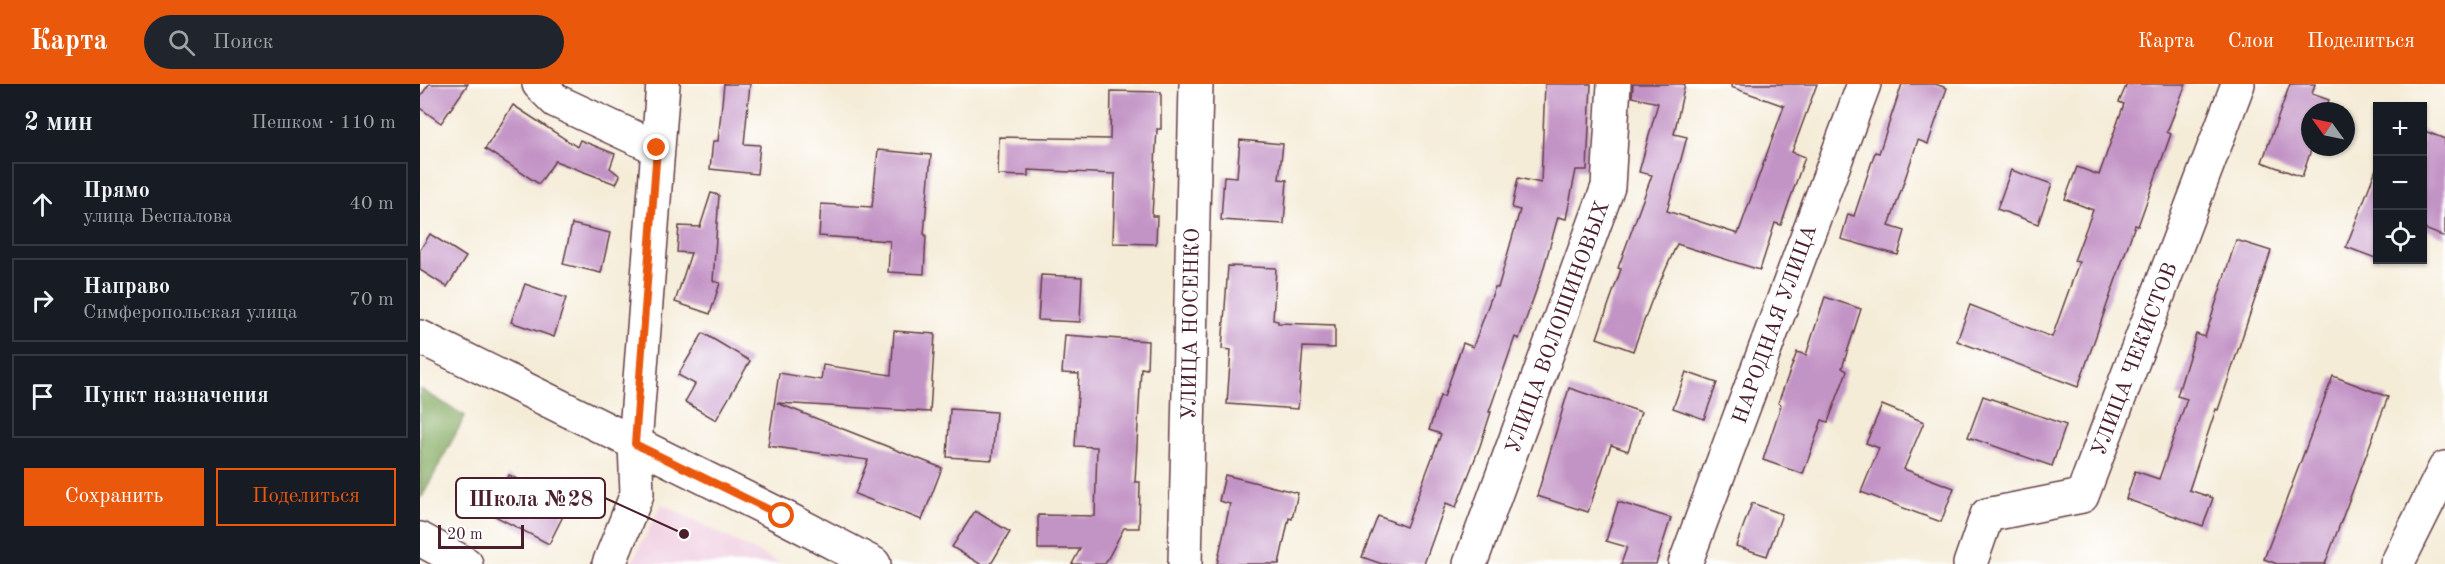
<!DOCTYPE html>
<html lang="ru">
<meta charset="utf-8">
<style>
:root{--surface:#171b24;--page:#20242c;--text:#f1f3f6;--muted:#9ea1a6;--line:#363941;--accent:#ea580c}
body{margin:0;font-family:"Old Standard TT",serif;background:var(--page);color:var(--text)}
.controls{position:absolute;right:18px;top:18px;display:grid;overflow:hidden;border-radius:0px;box-shadow:0 2px 4px #0004}
.controls button{width:54px;height:54px;display:grid;place-items:center;padding:0;border:0;border-bottom:2px solid var(--line);background:var(--surface);color:var(--text);font:30px sans-serif}
.compass{position:absolute;left:1881px;top:18px;width:54px;height:54px;border-radius:50%;background:var(--surface);box-shadow:0 2px 4px #0004;rotate:303deg}
.scale{position:absolute;left:18px;bottom:15px;width:86px;box-sizing:border-box;padding-left:6px;border:3px solid #4a1f2b;border-top:0;font-size:16px;line-height:21px;white-space:nowrap;color:#4a1f2b;-webkit-text-stroke:4px #fff;paint-order:stroke}
.stop{position:absolute;width:18px;height:18px;margin:-14px;border:4px solid #ea580c;border-radius:50%;background:#fff}
.stop.end{background:#ea580c;border-color:#fff;box-shadow:0 2px 6px #0008}
.list{margin:0;padding:0;list-style:none}
h2{display:flex;justify-content:space-between;align-items:center;height:78px;margin:0;padding:0 24px;font-size:26px}
h2 small{font-size:20px;font-weight:400;color:var(--muted)}
.list li{display:grid;grid-template-columns:39px 1fr auto;gap:18px;align-items:center;box-sizing:border-box;height:84px;margin:0 12px 12px;padding:0 12px;border:2px solid var(--line);border-radius:0px}
.list b{display:block;font-size:22px;white-space:nowrap}
.list p{margin:0;font-size:20px;white-space:nowrap;color:var(--muted)}
.list em{font-size:20px;font-style:normal;color:var(--muted)}
.actions{display:flex;gap:12px;padding:18px 24px}
.actions a{flex:1;padding:14px 0;border:2px solid var(--accent);border-radius:0px;text-align:center;font-size:21px;color:var(--accent)}
.actions .main{background:var(--accent);color:#fff}
.icon{flex:none;width:33px;height:33px;fill:none;stroke:currentColor;stroke-width:2;stroke-linecap:round;stroke-linejoin:round}
.map{position:relative;flex:none;width:2025px;height:480px;overflow:hidden}
header{display:flex;align-items:center;gap:36px;box-sizing:border-box;height:84px;padding:0 30px;background:var(--accent);color:#fff}
header strong{font-size:28px}
nav{display:flex;gap:33px;margin-inline-start:auto;font-size:21px}
.search{width:420px;height:54px;background:var(--page);display:flex;align-items:center;gap:15px;box-sizing:border-box;padding:0 21px;border-radius:33px;color:var(--muted);font-size:22px}
main{display:flex}
aside{flex:1;background:var(--surface)}
.map>svg:first-child{display:block}
.built{fill:#f1d0e2}
.forest{fill:#86ac63;stroke:#686647;stroke-width:1.5}
.building{fill:#c293c5}
.lines{fill:none;stroke-linecap:round;stroke-linejoin:round}
.minor-casing{stroke:#643e45;stroke-width:36}
.major-casing{stroke:#643e45;stroke-width:36}
.minor{stroke:#fff;stroke-width:33}
.major{stroke:#fff;stroke-width:33}
.route{stroke:#ea580c;stroke-width:8}
.labels{text-anchor:middle;stroke-width:5;stroke-linejoin:round;paint-order:stroke}
.street-label{font-size:21px;fill:#4a1f2b;stroke:#fff}
.leader{fill:none;stroke:#4a1f2b;stroke-width:2}
.callout-dot{fill:#4a1f2b;stroke:#fff;stroke-width:2}
.callout{fill:#fff;stroke:#4a1f2b;stroke-width:2}
.callout-label{font-size:22px;text-anchor:middle;font-weight:bold;fill:#4a1f2b}
</style>
<header>
<strong>Карта</strong>
<div class="search"><svg class="icon" aria-label="search" viewBox="0 0 24 24"><circle cx="10" cy="10" r="6"/><path d="M15 15l6 6"/></svg>Поиск</div>
<nav><a>Карта</a><a>Слои</a><a>Поделиться</a></nav>
</header>
<main>
<aside>
<h2>2 мин<small>Пешком · 110 m</small></h2>
<ul class="list">
<li><svg class="icon" aria-label="ahead" viewBox="0 0 24 24"><path d="M12 20V5M6 11l6-6 6 6"/></svg><div><b>Прямо</b><p>улица Беспалова</p></div><em>40 m</em></li>
<li><svg class="icon" aria-label="right" viewBox="0 0 24 24"><path d="M7 20v-9h11M14 6l5 5-5 5"/></svg><div><b>Направо</b><p>Симферопольская улица</p></div><em>70 m</em></li>
<li><svg class="icon" aria-label="arrive" viewBox="0 0 24 24"><path d="M6 21V4h12l-3 4 3 4H6"/></svg><div><b>Пункт назначения</b></div></li>
</ul>
<div class="actions"><a class="main">Сохранить</a><a>Поделиться</a></div>
</aside>
<div class="map">
<svg width="2025" height="480" viewBox="0 0 2025 480">
<rect width="100%" height="100%" fill="#fff"/>
<filter id="ink" filterUnits="userSpaceOnUse"><feTurbulence type="fractalNoise" baseFrequency=".0167" numOctaves="2"/><feDisplacementMap in="SourceGraphic" scale="12" xChannelSelector="R" yChannelSelector="G"/><feConvolveMatrix kernelMatrix="1 2 1 2 8 2 1 2 1" color-interpolation-filters="sRGB"/></filter>
<filter id="wash" filterUnits="userSpaceOnUse"><feTurbulence type="fractalNoise" baseFrequency=".008" numOctaves="4" result="noise"/><feDisplacementMap in="SourceGraphic" scale="24" xChannelSelector="R" yChannelSelector="G"/><feGaussianBlur stdDeviation="1.35" result="paint"/><feColorMatrix in="noise" values="0 0 0 0 0 0 0 0 0 0 0 0 0 0 0 0 0 1.4 0 .05"/><feComposite in="paint" operator="in"/></filter>
<g filter="url(#wash)">
<rect width="100%" height="100%" fill="#f5ecd8"/>
<polygon class="built" points="242,420 361,480 211,480"/>
<polygon class="forest" points="0,305 45,332 2,413 0,412"/>
<g id="blocks">
<g class="building">
<polygon points="9,0 48,0 21,39 0,24 0,13"/>
<polygon points="304,0 330,0 324,60 340,61 337,90 290,85 293,57 298,57"/>
<polygon points="1125,0 1171,0 1167,86 1156,86 1146,135 1138,133 1122,190 1099,255 1095,253 1069,328 1071,328 1060,362 1036,423 1026,419 1004,480 962,480 942,473 958,432 986,443 1021,350 1009,346 1020,312 1024,313 1043,259 1053,263 1075,203 1078,204 1100,126 1092,124 1098,94 1121,99"/>
<polygon points="1213,0 1265,0 1254,50 1267,53 1247,127 1318,150 1364,22 1311,3 1311,0 1397,0 1372,68 1385,73 1361,141 1355,139 1340,186 1257,160 1231,218 1213,267 1177,254 1201,185 1198,184 1232,91 1219,88 1238,19 1212,13"/>
<polygon points="1482,0 1515,0 1527,4 1508,60 1498,56 1469,142 1485,147 1478,171 1421,155 1428,130 1434,132 1455,68 1459,69"/>
<polygon points="1707,0 1766,0 1747,48 1751,50 1742,75 1718,142 1715,141 1658,303 1537,257 1550,221 1632,253 1659,178 1654,177 1673,126 1645,115 1657,83 1679,91 1704,20 1699,18"/>
<polygon points="1870,0 1895,0 1892,10 1909,16 1905,27 1890,27 1890,63 1892,63 1882,93 1842,78"/>
<polygon points="691,7 741,8 741,45 737,45 732,132 737,132 736,160 693,159 695,90 608,86 608,92 578,91 579,53 690,55"/>
<polygon points="93,21 157,63 160,56 195,70 190,84 200,92 196,100 135,77 119,100 65,65"/>
<polygon points="2002,46 2025,55 2025,153 2002,144"/>
<polygon points="820,56 863,60 859,95 867,96 864,140 801,136 804,92 817,93"/>
<polygon points="458,66 511,71 504,150 506,151 504,190 468,188 470,157 399,152 401,120 452,123"/>
<polygon points="1956,85 1958,85 1958,175 1926,163"/>
<polygon points="1591,86 1632,100 1618,140 1577,125"/>
<polygon points="291,109 299,111 293,197 300,199 290,230 255,218 271,169 257,168 259,142 280,143"/>
<polygon points="152,140 190,149 181,189 143,180"/>
<polygon points="10,150 46,173 27,203 0,186 0,166"/>
<polygon points="1816,156 1851,167 1798,326 1796,325 1769,406 1793,414 1783,442 1706,415 1715,387 1739,395 1767,315 1757,312 1776,250 1785,253"/>
<polygon points="808,182 856,184 853,236 858,237 858,239 915,241 915,264 883,263 878,325 807,320 811,266 802,265"/>
<polygon points="621,191 662,193 660,238 618,236"/>
<polygon points="105,200 146,214 134,253 91,238"/>
<polygon points="1405,213 1441,225 1422,284 1427,287 1408,338 1402,336 1383,390 1343,376 1361,321 1358,319 1377,268 1386,271"/>
<polygon points="474,247 515,250 510,328 357,319 522,384 502,436 435,410 448,376 348,362 359,289 401,296 403,281 471,291"/>
<polygon points="283,249 330,277 296,336 265,318 275,300 258,291"/>
<polygon points="645,251 728,257 727,285 721,284 715,398 720,398 719,444 704,444 685,480 652,480 660,465 618,465 618,431 675,432 677,363 655,362 659,290 642,289"/>
<polygon points="1266,288 1297,299 1284,335 1253,324"/>
<polygon points="1913,292 1968,313 1905,480 1857,480 1844,475"/>
<polygon points="1149,304 1221,328 1208,367 1191,361 1168,428 1117,412"/>
<polygon points="1563,312 1646,341 1632,382 1548,353"/>
<polygon points="1462,321 1504,338 1484,385 1534,404 1521,438 1441,408 1459,364 1446,359"/>
<polygon points="530,325 576,328 572,376 527,373"/>
<polygon points="89,391 148,422 129,460 69,429"/>
<polygon points="805,391 878,409 872,435 869,434 859,480 797,480 810,420 799,417"/>
<polygon points="1198,418 1251,434 1236,480 1201,480 1207,463 1186,457"/>
<polygon points="1332,419 1362,430 1347,472 1316,462"/>
<polygon points="555,427 590,448 571,480 560,480 532,463"/>
</g>
</g>
</g>
<g filter="url(#ink)">
<use href="#blocks" fill-opacity="0" stroke="#643e45" stroke-width="1.5"/>
<g class="lines">
<g class="minor-casing">
<g id="minor">
<polyline points="119,0 136,17 237,64"/>
<polyline points="0,455 46,480"/>
<polyline points="189,480 217,410 215,360 243,0"/>
<polyline points="765,480 776,0"/>
<polyline points="1050,480 1188,103 1194,0"/>
<polyline points="1265,480 1444,0"/>
<polyline points="1550,480 1567,431 1662,412 1818,0"/>
<polyline points="1977,480 2025,384"/>
</g>
</g>
<g class="major-casing">
<polyline id="major" points="0,253 362,432 454,480"/>
</g>
<use href="#minor" class="minor"/>
<use href="#major" class="major"/>
</g>
</g>
<g class="lines" filter="url(#ink)">
<polyline class="route" points="237,64 215,360 362,432"/>
</g>
<g class="labels">
<g class="street-label">
<text transform="translate(770 240) rotate(-89)" y="7">УЛИЦА НОСЕНКО</text>
<text transform="translate(1354 240) rotate(-70)" y="7">НАРОДНАЯ УЛИЦА</text>
<text transform="translate(1137 243) rotate(-70)" y="7">УЛИЦА ВОЛОШИНОВЫХ</text>
<text transform="translate(1714 275) rotate(-69)" y="7">УЛИЦА ЧЕКИСТОВ</text>
</g>
</g>
<path class="leader" d="M264 450L185 414"/>
<circle class="callout-dot" cx="264" cy="450" r="6"/>
<rect class="callout" x="36" y="394" width="149" height="40" rx="6"/>
<g class="callout-label">
<text x="111" y="422">Школа №28</text>
</g>
</svg>
<div class="controls">
<button>+</button>
<button>−</button>
<button><svg class="icon" aria-label="locate" viewBox="0 0 24 24"><circle cx="12" cy="12" r="6"/><path d="M12 2v4M12 18v4M2 12h4M18 12h4"/></svg></button>
</div>
<svg class="compass" viewBox="-18 -18 36 36"><path d="M0-13l5 13h-10z" fill="#e53935"/><path d="M0 13l5-13h-10z" fill="#9ea1a6"/></svg>
<div class="scale">20 m</div>
<div class="stop" style="left:362px;top:432px"></div>
<div class="stop end" style="left:237px;top:64px"></div>
</div>
</main>
